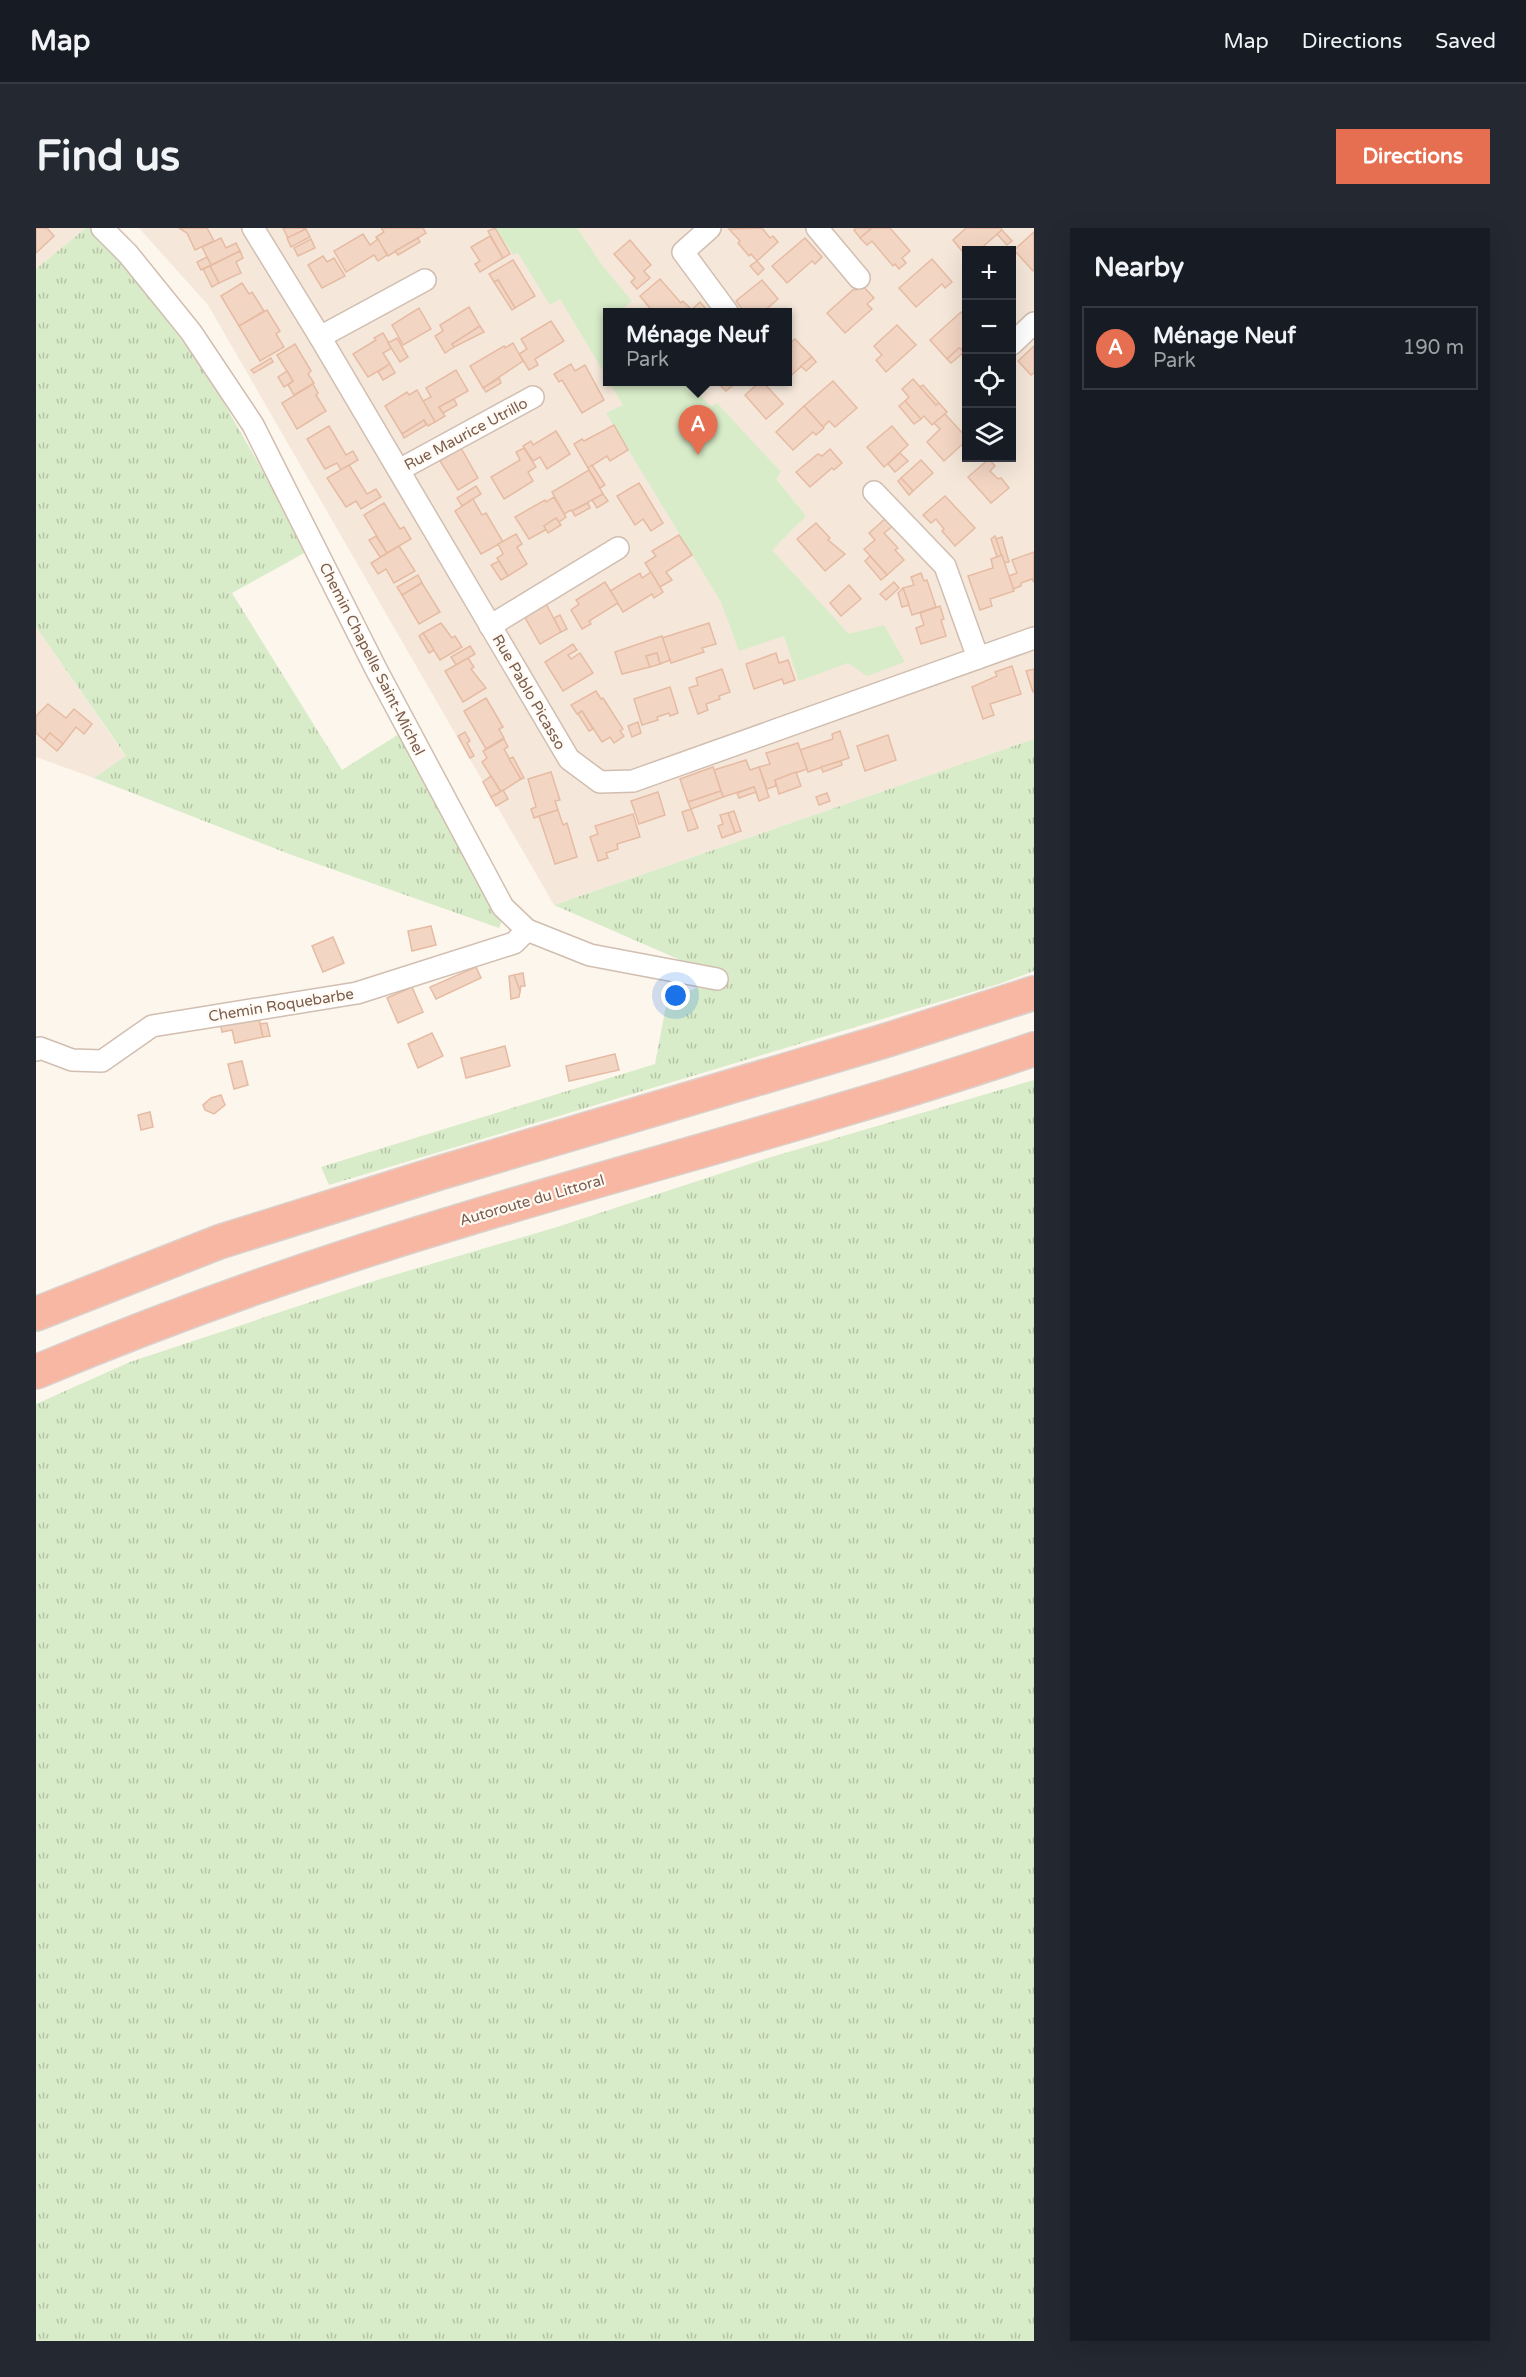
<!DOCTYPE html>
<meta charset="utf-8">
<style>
:root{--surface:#171b24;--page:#242831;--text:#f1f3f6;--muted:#9ea1a6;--line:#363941;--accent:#e76f51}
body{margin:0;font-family:"Varela Round",sans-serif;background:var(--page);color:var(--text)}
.controls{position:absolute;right:18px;top:18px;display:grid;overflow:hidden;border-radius:0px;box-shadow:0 6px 24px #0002}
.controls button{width:54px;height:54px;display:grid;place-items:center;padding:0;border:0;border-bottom:2px solid var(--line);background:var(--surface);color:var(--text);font:30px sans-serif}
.you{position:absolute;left:640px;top:768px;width:21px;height:21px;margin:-15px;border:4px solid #fff;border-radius:50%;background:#1a73e8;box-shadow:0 0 0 9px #1a73e833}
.badge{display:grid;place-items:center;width:39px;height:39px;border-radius:50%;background:var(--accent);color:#fff;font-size:20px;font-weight:700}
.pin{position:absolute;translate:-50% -50px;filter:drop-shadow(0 2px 3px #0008)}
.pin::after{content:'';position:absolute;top:32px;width:21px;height:18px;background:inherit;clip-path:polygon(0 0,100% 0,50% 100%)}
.popup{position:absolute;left:567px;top:80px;width:189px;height:78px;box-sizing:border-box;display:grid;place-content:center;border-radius:0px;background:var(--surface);filter:drop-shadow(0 2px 4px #0005);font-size:20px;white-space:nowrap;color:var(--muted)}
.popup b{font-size:22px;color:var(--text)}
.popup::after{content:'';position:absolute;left:50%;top:100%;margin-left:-12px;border:12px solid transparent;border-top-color:var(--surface)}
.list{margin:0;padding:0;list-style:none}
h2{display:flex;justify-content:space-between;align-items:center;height:78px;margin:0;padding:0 24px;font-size:26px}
h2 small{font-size:20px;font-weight:400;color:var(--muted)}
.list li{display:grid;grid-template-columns:39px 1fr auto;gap:18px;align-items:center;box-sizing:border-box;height:84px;margin:0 12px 12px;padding:0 12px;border:2px solid var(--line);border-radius:0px}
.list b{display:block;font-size:22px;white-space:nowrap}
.list p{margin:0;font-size:20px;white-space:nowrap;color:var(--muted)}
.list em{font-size:20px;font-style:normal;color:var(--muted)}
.icon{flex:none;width:33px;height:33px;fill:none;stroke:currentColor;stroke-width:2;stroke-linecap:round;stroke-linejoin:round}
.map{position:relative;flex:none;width:998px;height:2113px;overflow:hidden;border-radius:0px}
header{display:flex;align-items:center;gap:36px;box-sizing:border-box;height:84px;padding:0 30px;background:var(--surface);border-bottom:2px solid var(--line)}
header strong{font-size:28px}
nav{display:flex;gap:33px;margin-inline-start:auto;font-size:21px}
.intro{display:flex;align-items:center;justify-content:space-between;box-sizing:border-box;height:144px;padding:0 36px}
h1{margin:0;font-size:42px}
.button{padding:15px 27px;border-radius:0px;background:var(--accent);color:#fff;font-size:21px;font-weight:700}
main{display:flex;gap:36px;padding:0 36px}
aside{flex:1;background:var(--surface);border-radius:0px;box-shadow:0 6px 24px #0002}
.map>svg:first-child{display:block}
.residential{fill:#f5e8da;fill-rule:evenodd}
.grass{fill:url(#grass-tufts)}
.green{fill:#d8ecc9}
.building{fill:#f3d5c3;stroke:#e6bba3;stroke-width:1.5}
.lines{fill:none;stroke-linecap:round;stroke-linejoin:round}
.minor-casing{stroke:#d1beb0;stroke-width:24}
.motorway-casing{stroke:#dad1cd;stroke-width:36}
.minor{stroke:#fff;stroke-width:21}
.motorway{stroke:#f7b7a3;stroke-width:33}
.labels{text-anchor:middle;stroke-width:4.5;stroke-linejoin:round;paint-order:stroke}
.street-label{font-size:15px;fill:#7a5c4d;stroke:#fffaf3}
</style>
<header>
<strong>Map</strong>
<nav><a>Map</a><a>Directions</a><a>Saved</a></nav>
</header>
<div class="intro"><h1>Find us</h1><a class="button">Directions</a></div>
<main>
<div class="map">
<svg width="998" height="2113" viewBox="0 0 998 2113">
<defs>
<pattern id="grass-tufts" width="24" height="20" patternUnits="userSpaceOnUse" patternTransform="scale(1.5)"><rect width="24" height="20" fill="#d8ecc9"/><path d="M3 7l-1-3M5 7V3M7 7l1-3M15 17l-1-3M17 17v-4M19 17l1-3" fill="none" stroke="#b4c2a5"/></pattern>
</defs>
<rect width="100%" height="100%" fill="#fdf6ec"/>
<g class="residential">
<polygon points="0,0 50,0 0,41"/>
<path d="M103,0H998V511L518,677L172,77ZM930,22H976V230H930ZM572,85H752V154H572Z"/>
<polygon points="0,399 90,529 58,550 0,529"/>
</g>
<g class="grass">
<polygon points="50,0 56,0 98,50 171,145 272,323 196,365 306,542 363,506 467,690 463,700 253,626 58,550 90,528 0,399 0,41"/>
<polygon points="998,511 998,743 963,756 293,957 285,939 619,836 631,772 663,759 665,741 518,677"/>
<polygon points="998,852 998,2113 0,2113 0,1176 94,1134 341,1052 521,999 732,930"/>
</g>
<g class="green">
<polygon points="459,0 541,0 566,37 596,73 587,81 590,84 572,85 572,151 524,71 514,77 482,25 477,27"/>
<polygon points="573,154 652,154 675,179 681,175 745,244 740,251 770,288 736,322 813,406 848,397 869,434 831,448 812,435 763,453 748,408 703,423 685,374 570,185 587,177"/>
</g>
<g class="building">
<polygon points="0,0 11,0 18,8 0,25"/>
<polygon points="143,0 171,0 178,13 159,22 151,5"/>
<polygon points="247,0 269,0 270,1 252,10"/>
<polygon points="345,0 387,0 390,5 352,28 340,9 348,4"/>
<polygon points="459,0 474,26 467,30 452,3"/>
<polygon points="726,0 734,10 737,8 742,14 721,33 715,26 713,28 702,15 704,13 693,1"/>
<polygon points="820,0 836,0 824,10 818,2"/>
<polygon points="836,0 854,0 874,23 866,30 870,35 863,41 859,36 857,38 836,13 831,17 824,10"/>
<polygon points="930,0 965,0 966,2 943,22 930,22 930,28 917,12"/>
<polygon points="270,1 274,9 255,19 251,10"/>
<polygon points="966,2 976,13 971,17 961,6"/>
<polygon points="998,4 998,42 997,43 978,22"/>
<polygon points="327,6 334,17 342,11 351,27 342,33 338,27 310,44 298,23"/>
<polygon points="454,8 467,30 444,44 439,36 444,33 435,19"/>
<polygon points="185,10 190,20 200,15 204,23 175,37 166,19"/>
<polygon points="382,10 384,14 362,27 359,23"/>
<polygon points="769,10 786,29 779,36 776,33 751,55 736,38"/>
<polygon points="275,11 279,20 262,28 258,20"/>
<polygon points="594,12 615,37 608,43 614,50 601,61 595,54 599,50 578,26"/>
<polygon points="204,23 207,30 200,34 205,45 183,55 174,38"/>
<polygon points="287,28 291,34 298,30 309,48 286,60 272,37"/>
<polygon points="171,29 175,37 165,42 161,34"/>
<polygon points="896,31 916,54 909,60 906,56 880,79 863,60"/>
<polygon points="477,32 499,68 479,80 462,52 458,54 453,46"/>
<polygon points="721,33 728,41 722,47 714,38"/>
<polygon points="174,38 183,55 176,59 167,41"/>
<polygon points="624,51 645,75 647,73 655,81 652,85 618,85 604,68"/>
<polygon points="462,52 479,80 476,82 458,54"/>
<polygon points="726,52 742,71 726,85 709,85 700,73"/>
<polygon points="206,55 213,66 216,64 228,83 203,98 185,68"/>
<polygon points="826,57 838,70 831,76 836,81 809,105 791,85 818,61 820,62"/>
<polygon points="664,74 671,82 668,85 652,85"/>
<polygon points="433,79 444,98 416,116 418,119 409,125 399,108 407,103 404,97"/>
<polygon points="383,80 395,101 367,117 356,97"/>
<polygon points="231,82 244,103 240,106 248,119 224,133 203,98"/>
<polygon points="925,84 930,90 930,117 925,121 923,120 911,131 894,112"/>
<polygon points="515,93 528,113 499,131 502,137 493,142 483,126 491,121 485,111"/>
<polygon points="861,97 880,117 850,144 840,132 846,127 838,118"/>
<polygon points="444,98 448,104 418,119 416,116"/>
<polygon points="347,105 356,120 347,125 354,136 332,149 317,126 340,112 338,110"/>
<polygon points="361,110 372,129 364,134 352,115"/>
<polygon points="759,111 776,129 752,150 752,117"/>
<polygon points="477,115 487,133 447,160 434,138 468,118 469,120"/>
<polygon points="259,116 275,143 272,146 278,155 258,167 252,157 257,153 241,127"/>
<polygon points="998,118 998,145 995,147 982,133"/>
<polygon points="923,120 928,124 915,135 911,131"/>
<polygon points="776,129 780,134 770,143 765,138"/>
<polygon points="235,130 237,134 218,145 215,142"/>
<polygon points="354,136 359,145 347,152 342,144"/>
<polygon points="535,136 539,143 549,137 568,172 546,185 526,152 523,154 518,146"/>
<polygon points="420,142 432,163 403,179 409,188 399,194 387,173 395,169 390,160"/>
<polygon points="251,143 257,153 248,159 242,149"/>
<polygon points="463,150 465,155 450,164 447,160"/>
<polygon points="877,151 900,177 903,175 911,184 896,197 888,188 885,191 869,173 873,169 866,161"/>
<polygon points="797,153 821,180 799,199 793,193 787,199 768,178"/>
<polygon points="681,154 701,154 690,163"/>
<polygon points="724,154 727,154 747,176 730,191 709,167"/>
<polygon points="277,156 282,165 280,167 290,183 261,201 246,175"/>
<polygon points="887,157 903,175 900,177 884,159"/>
<polygon points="381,162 399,194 392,198 388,192 366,206 349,178 371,164 373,167"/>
<polygon points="418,171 421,177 407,185 403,179"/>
<polygon points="869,173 885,191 878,196 863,178"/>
<polygon points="768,178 788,200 780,207 777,204 757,222 740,204"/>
<polygon points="909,186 930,209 930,213 908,233 891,214 904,201 898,195"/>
<polygon points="388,192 390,197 368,210 366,206"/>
<polygon points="578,197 592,222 574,233 571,228 552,240 538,216 546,211 548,213"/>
<polygon points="293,198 310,227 317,223 322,232 305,242 301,235 289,241 271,211"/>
<polygon points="856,198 872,217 848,239 831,219"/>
<polygon points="520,203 534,226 511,241 504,229 497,233 487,218 495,213 497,217"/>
<polygon points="425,220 442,250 422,262 404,233"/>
<polygon points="488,220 500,239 492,244 497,253 468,271 455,249 484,232 480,224"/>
<polygon points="794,221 806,235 798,242 796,240 774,259 760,244 782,226 786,228"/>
<polygon points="864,225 872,233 859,244 852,236"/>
<polygon points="953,231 959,238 954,243 962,251 965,250 973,260 955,275 932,249"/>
<polygon points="885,232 897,245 877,263 865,250"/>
<polygon points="313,237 331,266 340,261 345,269 325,281 320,273 310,279 291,250"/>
<polygon points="556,237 569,257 564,260 552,240"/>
<polygon points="553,242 567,266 536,283 535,282 528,286 516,264"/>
<polygon points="865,250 877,263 873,267 862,253"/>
<polygon points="603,255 627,295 615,303 607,291 599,297 581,268"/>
<polygon points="440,258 445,266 426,278 421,270"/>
<polygon points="567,266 572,273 561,280 556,272"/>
<polygon points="909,268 939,300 919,318 906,303 908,301 900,291 895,295 887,287"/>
<polygon points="518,269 530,289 523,294 520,290 508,298 511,301 493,311 479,289 509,272 510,274"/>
<polygon points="437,271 446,287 450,285 467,314 445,326 419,283"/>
<polygon points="348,275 364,301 368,299 375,311 351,325 328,287"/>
<polygon points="552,275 554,280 539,288 536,283"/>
<polygon points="520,290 525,297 512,305 508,298"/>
<polygon points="850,290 857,298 848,305 862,320 859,322 868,332 851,347 828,321 839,312 833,305"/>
<polygon points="780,295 794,310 792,312 809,326 789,343 761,311"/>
<polygon points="480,306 486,316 481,319 491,336 472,348 461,330 467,326 462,316"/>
<polygon points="643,307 656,327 630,344 636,352 624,359 609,335 620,328 616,323"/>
<polygon points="340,308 351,325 344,329 333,312"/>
<polygon points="959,308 966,327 961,329 955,311"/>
<polygon points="966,309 973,334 968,335 960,311"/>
<polygon points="363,318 379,343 358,355 350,341 342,346 335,335"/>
<polygon points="998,324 998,354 996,351 985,355 985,358 977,361 973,348 981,345 976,332"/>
<polygon points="966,327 978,363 954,371 956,378 944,382 932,348 957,340 955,331"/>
<polygon points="834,328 851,347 845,352 829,333"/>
<polygon points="463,333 472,348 465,352 455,337"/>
<polygon points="615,344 627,364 618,370 616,366 587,384 574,363 604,345 606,350"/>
<polygon points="885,345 888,353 891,352 900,379 876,387 867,360 878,357 875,349"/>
<polygon points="382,347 386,355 366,367 361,359"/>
<polygon points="569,354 582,375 553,393 555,396 546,401 535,382 543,376 540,372"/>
<polygon points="858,354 863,360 850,372 844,366"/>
<polygon points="386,355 404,384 383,396 366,367"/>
<polygon points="813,357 825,371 805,388 794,375"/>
<polygon points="867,360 873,377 866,379 862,365"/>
<polygon points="509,374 525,404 504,416 487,386"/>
<polygon points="904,378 908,391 905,392 910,408 885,416 880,400 888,397 884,385"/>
<polygon points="524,387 531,401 525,404 518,390"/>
<polygon points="405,395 416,410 419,408 426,419 404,432 387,405"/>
<polygon points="673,395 680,416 666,420 668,424 635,435 626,410"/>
<polygon points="387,405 398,422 393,425 383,408"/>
<polygon points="626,408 634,432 624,436 621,425 610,428 614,439 586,446 579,424"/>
<polygon points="537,416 541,422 532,427 535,431 544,425 557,445 527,463 509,434"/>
<polygon points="434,418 439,426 420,437 415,429"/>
<polygon points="621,425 624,436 614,439 610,428"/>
<polygon points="740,425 743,435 752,432 759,452 748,456 746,451 718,461 710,436"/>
<polygon points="432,430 438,439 435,441 450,460 427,474 409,443"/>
<polygon points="976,438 985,466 954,476 958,487 947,491 936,459 961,448 959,444"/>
<polygon points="686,441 694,464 683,468 684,471 670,476 672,482 662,486 653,460 662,457 660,450"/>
<polygon points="998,441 998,463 997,464 990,443"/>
<polygon points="634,459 642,485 634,488 633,485 621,489 622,492 606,497 598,471"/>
<polygon points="560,463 565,471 567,470 587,501 584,503 588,508 578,515 574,509 566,514 546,483 541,486 535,477"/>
<polygon points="450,470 467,499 463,501 468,510 450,521 428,483"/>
<polygon points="12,476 30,490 38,481 56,496 48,506 40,499 27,516 14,505 8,512 0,505 0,488"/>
<polygon points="546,483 557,501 553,503 542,486"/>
<polygon points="602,494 605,505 596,509 592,498"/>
<polygon points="804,503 813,530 772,544 764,522 797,511 796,506"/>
<polygon points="429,504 434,513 431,515 438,528 434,530 422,508"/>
<polygon points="14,505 27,516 21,523 8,512"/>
<polygon points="852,507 860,532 829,543 821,518"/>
<polygon points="468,511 472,519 468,521 485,551 465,564 446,534 451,530 447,523"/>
<polygon points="762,515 771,541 739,552 740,558 731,561 723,539 734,536 730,525"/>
<polygon points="477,529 488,550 485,551 473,531"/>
<polygon points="710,532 714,542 723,539 733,569 723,573 718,559 687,569 678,542"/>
<polygon points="805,533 806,537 787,544 785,539"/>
<polygon points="677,539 685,563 652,574 644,551"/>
<polygon points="515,544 524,572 519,573 522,582 498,590 495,581 500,579 492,551"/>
<polygon points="760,544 765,558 743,566 739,552"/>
<polygon points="455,548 465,564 455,569 447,554"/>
<polygon points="718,559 720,564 703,570 701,565"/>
<polygon points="467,562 472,571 460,578 455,569"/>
<polygon points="685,563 687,569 655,581 652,574"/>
<polygon points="622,564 629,587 603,596 595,573"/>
<polygon points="791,565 794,573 783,577 780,569"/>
<polygon points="655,581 662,600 652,603 646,584"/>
<polygon points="522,582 527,597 531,595 541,629 519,636 503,588"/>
<polygon points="698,583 705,603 699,605 692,585"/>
<polygon points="692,585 699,605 686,610 682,598 687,596 684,587"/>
<polygon points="597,586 604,609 581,616 582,621 570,625 572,630 562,633 554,609 562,606 559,598"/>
<polygon points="395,698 400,717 376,723 372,703"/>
<polygon points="297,709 308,735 287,744 276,718"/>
<polygon points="440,739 445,750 400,771 394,759"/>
<polygon points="487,745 489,758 485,758 484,763 478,747"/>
<polygon points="478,747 484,763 483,769 475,771 473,748"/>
<polygon points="376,759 387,784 362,795 351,770"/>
<polygon points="222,786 227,809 199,815 196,802 186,804 184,794"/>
<polygon points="231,795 234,808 227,809 224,796"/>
<polygon points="396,805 407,828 382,840 372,816"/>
<polygon points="469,818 474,838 430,850 425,830"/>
<polygon points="579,826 583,842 533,853 530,838"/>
<polygon points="206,833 212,857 198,861 192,836"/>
<polygon points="185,867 189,877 178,886 169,882 167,877 175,870"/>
<polygon points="114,884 117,899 105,902 102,887"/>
</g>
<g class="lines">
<g class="minor-casing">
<g id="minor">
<polyline points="66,0 92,26 155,104 217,197 341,443 467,679 491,702 554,727 681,751"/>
<polyline points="217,0 284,109 533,531 564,554 597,553 998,410"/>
<polyline points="674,0 647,24 692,85"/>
<polyline points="781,0 823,50"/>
<polyline points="284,109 389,52"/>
<polyline points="976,116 998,95"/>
<polyline points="363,242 497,169"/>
<polyline points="838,264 909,338 942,430"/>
<polyline points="454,398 582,320"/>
<polyline points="0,822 4,820 36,832 66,833 116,798 321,765 478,715 491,702"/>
</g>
</g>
<g class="motorway-casing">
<g id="motorway">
<polyline points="0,1086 183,1014 403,945 848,813 998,765"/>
<path d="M0,1144C143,1084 289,1033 437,989C624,933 813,884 998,821"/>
</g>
</g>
<use href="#minor" class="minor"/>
<use href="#motorway" class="motorway"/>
</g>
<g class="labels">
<g class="street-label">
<text transform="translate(430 206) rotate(-28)" y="5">Rue Maurice Utrillo</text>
<text transform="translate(336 431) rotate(63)" y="5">Chemin Chapelle Saint-Michel</text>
<text transform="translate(493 464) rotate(60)" y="5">Rue Pablo Picasso</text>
<text transform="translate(245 777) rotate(-9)" y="5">Chemin Roquebarbe</text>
<text transform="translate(496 972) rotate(-16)" y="5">Autoroute du Littoral</text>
</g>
</g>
</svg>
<div class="controls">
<button>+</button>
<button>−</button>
<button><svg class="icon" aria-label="locate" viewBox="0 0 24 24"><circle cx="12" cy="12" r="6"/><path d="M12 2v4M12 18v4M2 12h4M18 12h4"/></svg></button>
<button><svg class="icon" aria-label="layers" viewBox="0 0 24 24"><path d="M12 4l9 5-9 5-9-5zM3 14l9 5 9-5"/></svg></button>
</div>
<div class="you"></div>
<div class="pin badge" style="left:662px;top:227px">A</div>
<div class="popup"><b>Ménage Neuf</b>Park</div>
</div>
<aside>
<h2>Nearby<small></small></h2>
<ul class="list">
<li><span class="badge">A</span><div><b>Ménage Neuf</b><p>Park</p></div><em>190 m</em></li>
</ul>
</aside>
</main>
